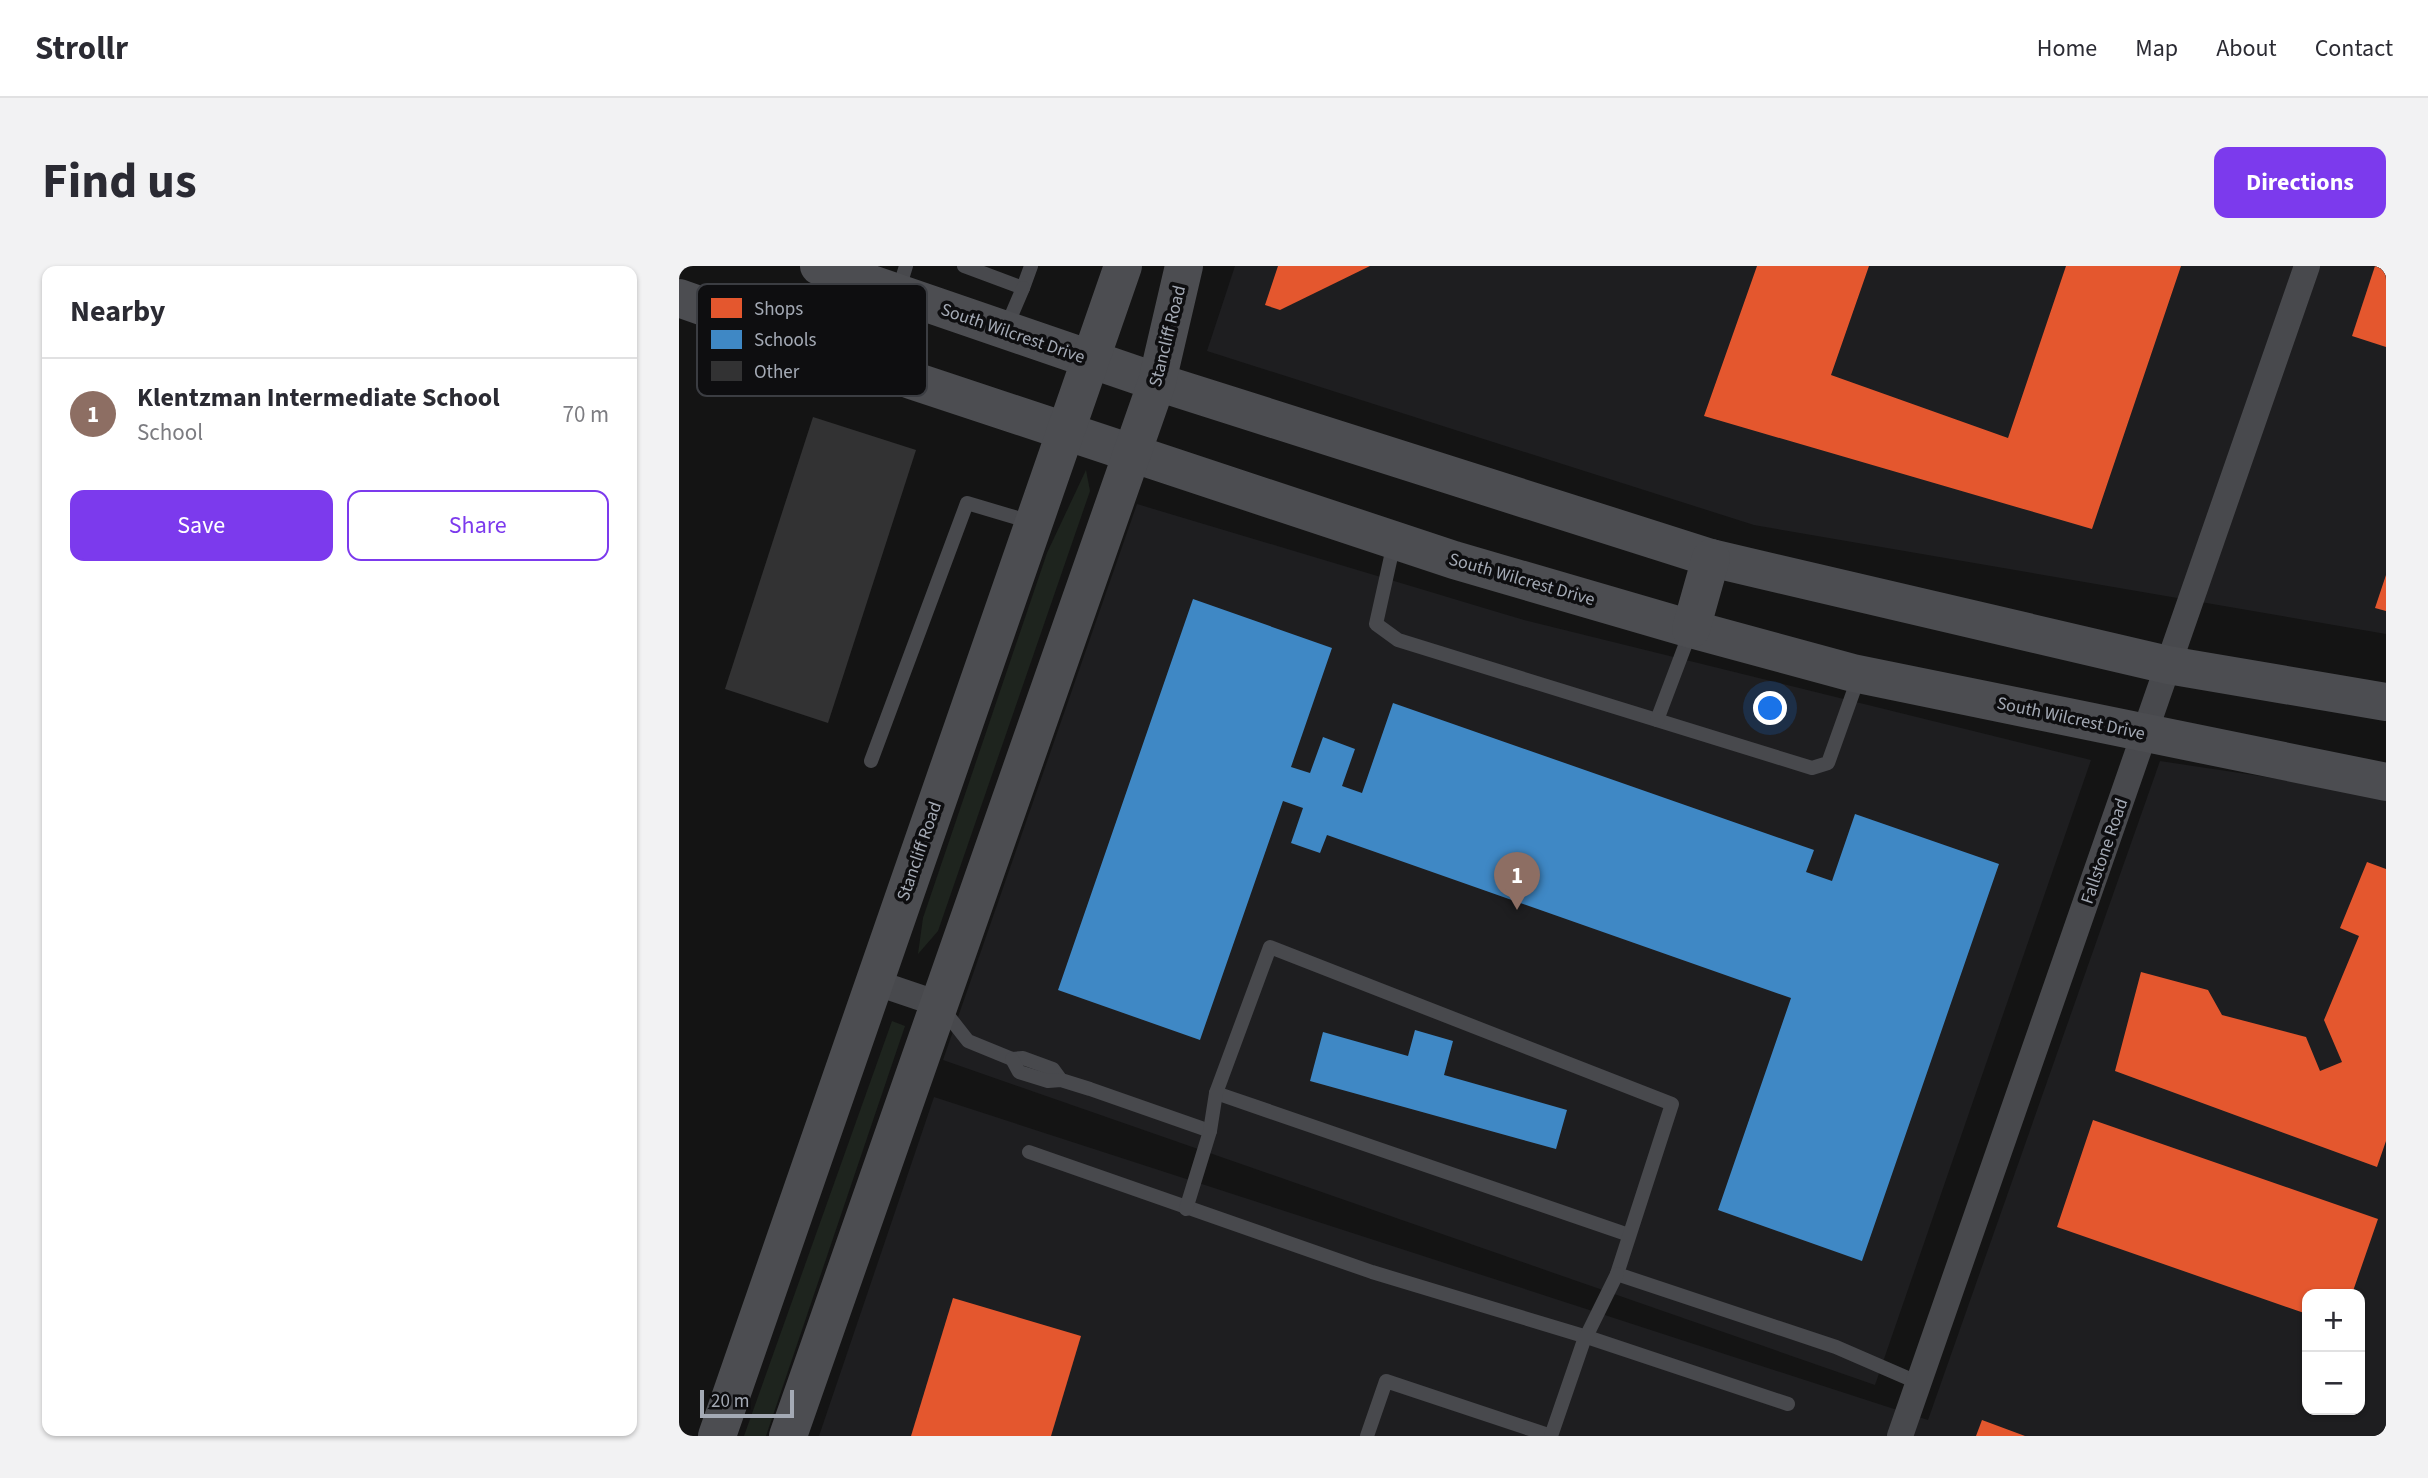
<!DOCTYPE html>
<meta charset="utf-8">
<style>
:root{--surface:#fff;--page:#f2f2f3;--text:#2b2b33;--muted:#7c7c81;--line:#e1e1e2;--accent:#7c3aed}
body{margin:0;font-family:"Source Sans 3",sans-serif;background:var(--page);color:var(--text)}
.controls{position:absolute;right:21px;bottom:21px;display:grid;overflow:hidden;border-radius:14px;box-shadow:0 2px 5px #0004}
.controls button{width:63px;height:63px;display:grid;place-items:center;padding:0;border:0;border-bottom:2px solid var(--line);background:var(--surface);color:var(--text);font:35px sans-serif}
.scale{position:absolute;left:21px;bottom:18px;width:94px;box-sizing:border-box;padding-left:7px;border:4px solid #a4aab5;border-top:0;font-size:19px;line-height:24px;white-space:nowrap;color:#a4aab5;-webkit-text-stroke:5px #0e0e10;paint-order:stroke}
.you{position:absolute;left:1092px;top:443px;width:24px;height:24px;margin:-18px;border:5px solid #fff;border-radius:50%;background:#1a73e8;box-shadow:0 0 0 10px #1a73e833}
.badge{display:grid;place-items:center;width:46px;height:46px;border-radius:50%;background:var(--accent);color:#fff;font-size:23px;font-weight:700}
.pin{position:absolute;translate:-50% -58px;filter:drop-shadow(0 2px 4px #0008)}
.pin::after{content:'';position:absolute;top:37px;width:24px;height:21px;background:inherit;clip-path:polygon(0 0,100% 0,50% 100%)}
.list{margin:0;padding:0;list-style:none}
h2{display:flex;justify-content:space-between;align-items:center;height:91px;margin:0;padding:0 28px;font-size:30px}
h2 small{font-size:23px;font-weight:400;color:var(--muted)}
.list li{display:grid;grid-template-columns:46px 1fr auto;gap:21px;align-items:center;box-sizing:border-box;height:112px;padding:0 28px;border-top:2px solid var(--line)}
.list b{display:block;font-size:26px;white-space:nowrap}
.list p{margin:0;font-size:23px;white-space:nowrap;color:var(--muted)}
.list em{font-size:23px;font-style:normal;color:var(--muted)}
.actions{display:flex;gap:14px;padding:21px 28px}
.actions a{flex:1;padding:16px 0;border:2px solid var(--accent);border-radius:14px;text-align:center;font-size:24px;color:var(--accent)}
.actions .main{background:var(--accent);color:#fff}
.map{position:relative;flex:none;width:1707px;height:1170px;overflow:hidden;border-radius:14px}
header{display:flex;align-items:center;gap:42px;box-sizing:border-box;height:98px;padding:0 35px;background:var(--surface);border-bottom:2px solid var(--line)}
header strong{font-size:33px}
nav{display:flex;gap:38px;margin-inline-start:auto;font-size:24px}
.intro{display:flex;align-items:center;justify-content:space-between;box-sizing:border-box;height:168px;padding:0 42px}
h1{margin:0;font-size:49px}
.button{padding:18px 32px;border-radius:14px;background:var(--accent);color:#fff;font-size:24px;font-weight:700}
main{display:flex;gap:42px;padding:0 42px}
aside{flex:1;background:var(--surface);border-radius:14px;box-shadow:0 2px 5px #0004}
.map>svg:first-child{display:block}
.built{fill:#1e1e20;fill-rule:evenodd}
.green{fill:#1e241e}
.shops{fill:#e4572e}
.schools{fill:#3f88c5}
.building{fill:#323233}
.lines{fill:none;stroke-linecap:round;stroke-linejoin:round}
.lane{stroke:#48494d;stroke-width:14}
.street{stroke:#48494d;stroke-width:26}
.secondary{stroke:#4c4d51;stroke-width:38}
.labels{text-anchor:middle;stroke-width:7;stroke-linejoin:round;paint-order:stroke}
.street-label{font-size:18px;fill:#a4aab5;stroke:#0e0e10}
.key{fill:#0e0e10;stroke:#3b3d42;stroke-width:2}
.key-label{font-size:19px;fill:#a4aab5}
</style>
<header>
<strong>Strollr</strong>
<nav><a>Home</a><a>Map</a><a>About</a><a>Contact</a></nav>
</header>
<div class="intro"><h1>Find us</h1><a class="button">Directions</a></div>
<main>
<aside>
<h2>Nearby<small></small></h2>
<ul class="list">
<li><span class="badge" style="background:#8d6e63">1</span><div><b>Klentzman Intermediate School</b><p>School</p></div><em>70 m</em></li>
</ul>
<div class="actions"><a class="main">Save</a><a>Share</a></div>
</aside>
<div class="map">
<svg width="1707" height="1170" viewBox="0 0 1707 1170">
<rect width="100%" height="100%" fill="#141414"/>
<g class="built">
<polygon points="556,0 1707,0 1707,368 1075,259 528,85"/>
<polygon points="458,238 845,354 1412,494 1196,1119 264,794"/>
<path d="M1481,495L1707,529V1170H140L255,831L1249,1154ZM1628,1028H1681V1144H1628Z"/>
</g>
<g class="green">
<polygon points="407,204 411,225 259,665 239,688 244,652 368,287"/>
<polygon points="213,755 226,760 87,1170 65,1170"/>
</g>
<g class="shops">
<polygon points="599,0 691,0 601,44 586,39"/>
<polygon points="1078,0 1190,0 1152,109 1329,172 1387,0 1502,0 1413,263 1025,150"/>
<polygon points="1696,0 1707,0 1707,81 1673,70"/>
<polygon points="1707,309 1707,345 1696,342"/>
<polygon points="1688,596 1707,603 1707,875 1698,901 1436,805 1462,706 1529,724 1543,749 1627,771 1641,805 1663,796 1645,754 1680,670 1661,662"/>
<polygon points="1414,854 1699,953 1673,1028 1628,1028 1628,1048 1378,961"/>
<polygon points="274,1032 402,1070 372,1170 232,1170"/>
<polygon points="1303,1154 1346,1170 1297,1170"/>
</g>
<g class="schools">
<polygon points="514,333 653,382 612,501 631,507 644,471 676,483 663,520 683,527 714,437 1135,584 1127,606 1153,615 1176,548 1320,598 1183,995 1039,944 1112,732 648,569 641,587 612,577 624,542 604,535 521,774 379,724"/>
<polygon points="736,764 774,775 765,809 888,844 877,883 631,815 644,766 729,790"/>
</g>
<polygon class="building" points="134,151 237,184 149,457 46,423"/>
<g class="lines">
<g class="lane">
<polyline points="285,0 344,22 352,0"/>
<polyline points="219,26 227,0"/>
<polyline points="327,62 344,22"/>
<polyline points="715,277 697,358 719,374 1133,502 1149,497 1180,410"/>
<polyline points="978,454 1012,364"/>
<polyline points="192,495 288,237 352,256"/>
<polyline points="263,742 289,775 333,793 344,792 374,803 382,814"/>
<polyline points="333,793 340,806 369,815 382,814 411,823 531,865"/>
<polyline points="537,827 950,969"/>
<polyline points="350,886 693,1006 908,1071 1109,1138"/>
<polyline points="507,943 531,865 537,827 591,681 993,838 938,1008 1157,1081 1240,1117"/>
<polyline points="688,1170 707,1115 872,1170"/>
<polyline points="872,1170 904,1077 938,1008"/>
</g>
<g class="street">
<polyline points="195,716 260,738"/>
<polyline points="1221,1170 1628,0"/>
</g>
<g class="secondary">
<polyline points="140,0 478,116 1032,292 1489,399 1707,436"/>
<polyline points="0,32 235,115 775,294 1012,363 1174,407 1707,516"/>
<polyline points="1012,363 1032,292"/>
<polyline points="38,1170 444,0"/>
<polyline points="109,1170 478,116 505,0"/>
</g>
</g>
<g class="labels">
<g class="street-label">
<text transform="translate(334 67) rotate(19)" y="6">South Wilcrest Drive</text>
<text transform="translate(488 70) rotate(-76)" y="6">Stancliff Road</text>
<text transform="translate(843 313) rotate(16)" y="6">South Wilcrest Drive</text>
<text transform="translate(1392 452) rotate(12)" y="6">South Wilcrest Drive</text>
<text transform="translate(240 585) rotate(-71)" y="6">Stancliff Road</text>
<text transform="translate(1425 585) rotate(-71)" y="6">Fallstone Road</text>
</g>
</g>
<rect x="18" y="18" width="230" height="112" rx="10" class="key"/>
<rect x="32" y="32" width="31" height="20" fill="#e4572e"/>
<rect x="32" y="64" width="31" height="19" fill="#3f88c5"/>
<rect x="32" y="95" width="31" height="20" fill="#323233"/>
<g class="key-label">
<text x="75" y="49">Shops</text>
<text x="75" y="80">Schools</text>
<text x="75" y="112">Other</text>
</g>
</svg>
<div class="controls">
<button>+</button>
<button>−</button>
</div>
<div class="scale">20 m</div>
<div class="you"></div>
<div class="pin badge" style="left:838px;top:644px;background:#8d6e63">1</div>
</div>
</main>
